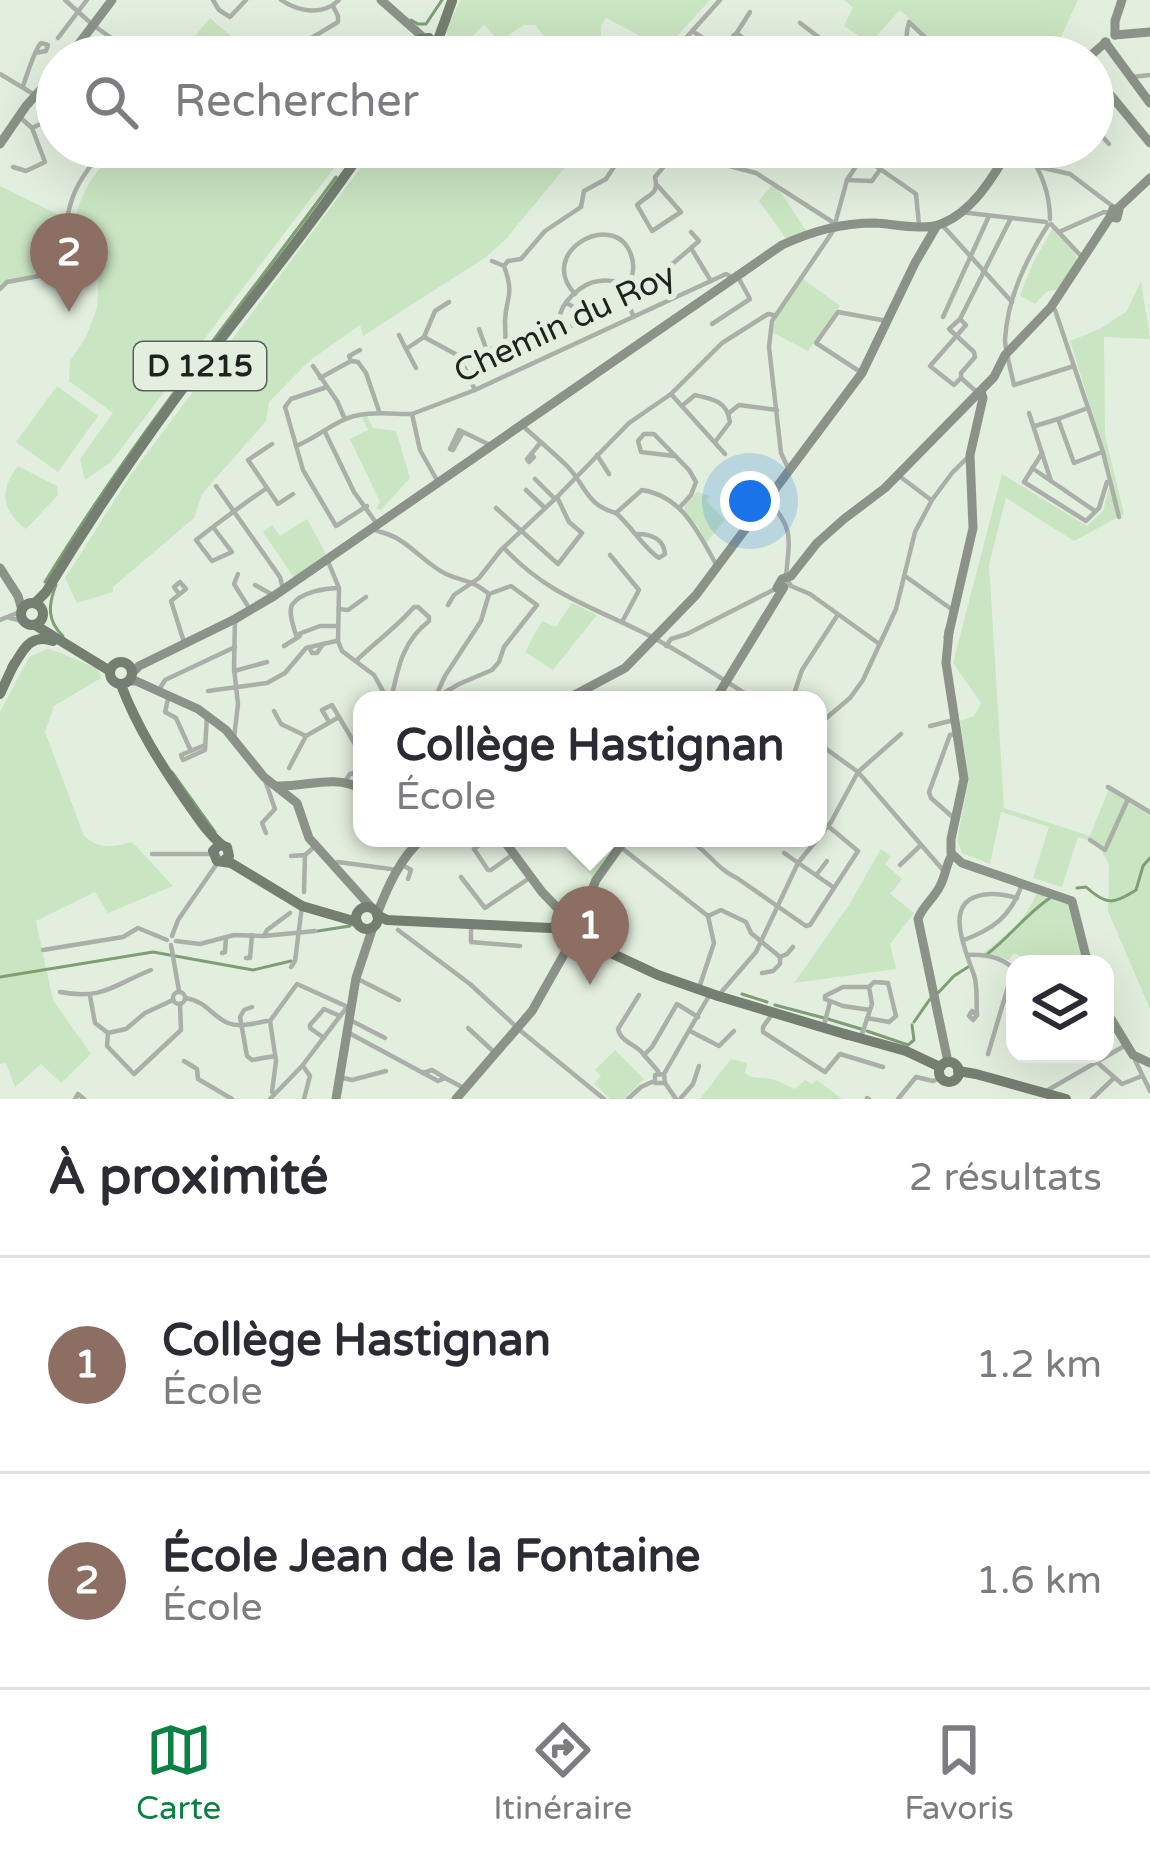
<!DOCTYPE html>
<html lang="fr">
<meta charset="utf-8">
<style>
:root{--surface:#fff;--page:#f2f2f3;--text:#2b2b33;--muted:#7c7c81;--line:#e1e1e2;--accent:#0b8043}
body{margin:0;font-family:"Varela Round",sans-serif;background:var(--page);color:var(--text)}
.controls{position:absolute;right:36px;bottom:36px;display:grid;overflow:hidden;border-radius:24px;box-shadow:0 12px 48px #0002}
.controls button{width:108px;height:108px;display:grid;place-items:center;padding:0;border:0;border-bottom:3px solid var(--line);background:var(--surface);color:var(--text);font:60px sans-serif}
.you{position:absolute;left:750px;top:501px;width:42px;height:42px;margin:-30px;border:9px solid #fff;border-radius:50%;background:#1a73e8;box-shadow:0 0 0 18px #1a73e833}
.badge{display:grid;place-items:center;width:78px;height:78px;border-radius:50%;background:var(--accent);color:#fff;font-size:39px;font-weight:700}
.pin{position:absolute;translate:-50% -99px;filter:drop-shadow(0 3px 6px #0008)}
.pin::after{content:'';position:absolute;top:63px;width:42px;height:36px;background:inherit;clip-path:polygon(0 0,100% 0,50% 100%)}
.popup{position:absolute;left:353px;top:691px;width:474px;height:156px;box-sizing:border-box;display:grid;place-content:center;border-radius:24px;background:var(--surface);filter:drop-shadow(0 3px 9px #0005);font-size:39px;white-space:nowrap;color:var(--muted)}
.popup b{font-size:45px;color:var(--text)}
.popup::after{content:'';position:absolute;left:50%;top:100%;margin-left:-24px;border:24px solid transparent;border-top-color:var(--surface)}
.list{margin:0;padding:0;list-style:none}
h2{display:flex;justify-content:space-between;align-items:center;height:156px;margin:0;padding:0 48px;font-size:51px}
h2 small{font-size:39px;font-weight:400;color:var(--muted)}
.list li{display:grid;grid-template-columns:78px 1fr auto;gap:36px;align-items:center;box-sizing:border-box;height:216px;padding:0 48px;border-top:3px solid var(--line)}
.list b{display:block;font-size:45px;white-space:nowrap}
.list p{margin:0;font-size:39px;white-space:nowrap;color:var(--muted)}
.list em{font-size:39px;font-style:normal;color:var(--muted)}
.icon{flex:none;width:66px;height:66px;fill:none;stroke:currentColor;stroke-width:2;stroke-linecap:round;stroke-linejoin:round}
.map{position:relative;flex:none;width:1150px;height:1099px;overflow:hidden}
.search{position:absolute;background:var(--surface);box-shadow:0 12px 48px #0002;left:36px;right:36px;top:36px;height:132px;display:flex;align-items:center;gap:30px;box-sizing:border-box;padding:0 42px;border-radius:66px;color:var(--muted);font-size:45px}
.sheet{height:588px;background:var(--surface)}
nav{display:flex;justify-content:space-around;align-items:center;box-sizing:border-box;height:168px;border-top:3px solid var(--line);background:var(--surface);font-size:33px;color:var(--muted)}
nav a{display:grid;justify-items:center;gap:6px}
nav .on{color:var(--accent)}
.map>svg:first-child{display:block}
.green{fill:#cae5c2}
.lines{fill:none;stroke-linecap:round;stroke-linejoin:round}
.stream{stroke:#7d9f73;stroke-width:3}
.street{stroke:#aaafa8;stroke-width:4.5}
.secondary{stroke:#8b9388;stroke-width:9}
.primary{stroke:#747e71;stroke-width:10}
.labels{text-anchor:middle;stroke-width:12;stroke-linejoin:round;paint-order:stroke}
.shield{fill:#e2efde;stroke:#596057;stroke-width:3}
.shield-label{font-size:30px;font-weight:bold;fill:#1e231d}
.street-label{font-size:33px;fill:#1e231d;stroke:#e2efde}
</style>
<div class="map">
<svg width="1150" height="1099" viewBox="0 0 1150 1099">
<rect width="100%" height="100%" fill="#e2efde"/>
<g class="green">
<polygon points="461,0 710,0 665,49 606,18 601,26 601,39 557,52 535,25 524,25 499,41 484,25 455,53 447,45 447,27"/>
<polygon points="844,0 1078,0 1055,50 1048,57 1006,57 965,40 950,57 900,10 870,43 844,26 853,7"/>
<polygon points="210,18 253,55 261,57 182,57 184,49"/>
<path d="M122,147H339L346,152L111,462L85,480L80,459L113,413L69,381L70,361L86,337L97,308L100,248L71,232C82,192 89,175 122,147Z"/>
<polygon points="376,147 479,147 536,151 538,147 582,147 506,239 486,257 363,336 360,325 309,361 269,402 266,421 202,494 194,518 113,587 113,592 77,603 65,578 130,476"/>
<polygon points="772,185 779,190 807,232 787,240 759,201"/>
<polygon points="0,186 61,216 61,267 57,272 7,280 0,287"/>
<polygon points="1053,228 1076,255 1077,261 1058,289 1046,292 1035,304 1020,295 1034,261"/>
<polygon points="803,279 840,306 808,351 773,333 775,319"/>
<polygon points="1141,281 1150,339 1104,337 1105,435 1124,514 1074,541 1006,498 989,565 1004,808 1090,836 1110,786 1150,810 1150,1009 1108,911 1109,865 1097,843 1078,837 1062,887 1033,878 1049,827 1001,812 990,864 962,853 957,840 969,779 960,721 974,716 981,703 953,663 1002,474 1087,526 1103,511 1112,475 1070,341 1100,329 1127,311"/>
<polygon points="57,386 98,416 58,472 16,442"/>
<polygon points="367,416 373,428 396,431 410,478 381,510 376,509 380,502 350,439 368,430 362,417"/>
<path d="M18,466L57,486L58,495L26,529C0,509 0,489 18,466Z"/>
<polygon points="697,492 711,496 706,500 725,520 706,543 698,526 684,511 685,505"/>
<polygon points="307,519 326,554 294,578 263,532 272,525 280,536"/>
<polygon points="572,603 597,615 553,670 525,652 542,621 556,627"/>
<path d="M47,649L58,652L98,669L101,678L54,706L45,732L84,836C100,850 112,847 132,842L173,886L108,913L95,892L36,921L53,1000L91,1054L61,1083L41,1064L15,1087L6,1063L0,1064V712L29,657Z"/>
<polygon points="582,838 605,838 613,846 593,877 568,852"/>
<polygon points="881,849 891,857 885,864 902,879 890,894 914,913 890,944 896,969 794,983 849,905"/>
<path d="M1027,890L1069,900L1085,964H1036L1014,953L1009,960L983,953C1004,938 1028,918 1036,894Z"/>
<polygon points="615,1050 644,1079 624,1099 610,1099 594,1083 601,1076 595,1070"/>
<polygon points="731,1059 747,1063 745,1073 751,1077 773,1079 795,1089 805,1080 812,1084 817,1080 842,1099 700,1099"/>
</g>
<g class="lines">
<g class="stream">
<polyline points="411,20 418,24 426,24 442,0"/>
<path d="M45,582C132,439 238,311 336,177"/>
<path d="M56,585C48,605 47,621 63,636"/>
<polyline points="172,772 215,832"/>
<path d="M1077,888L1086,887C1106,905 1113,905 1136,890L1143,866L1150,858"/>
<polyline points="318,931 350,926"/>
<path d="M986,955C1009,938 1026,914 1050,898"/>
<polyline points="0,977 153,952 253,970 291,961"/>
<polyline points="938,993 954,976 968,967"/>
<polyline points="742,994 767,1002"/>
<polyline points="775,1005 824,1018"/>
<polyline points="828,1019 861,1029"/>
<polyline points="914,1022 930,999"/>
<polyline points="867,1031 908,1045 914,1040 912,1025"/>
</g>
<g class="street">
<polyline points="65,0 93,25 138,57"/>
<polyline points="213,0 219,10 230,17 246,0"/>
<path d="M281,0C299,12 323,16 339,0"/>
<polyline points="909,22 946,57"/>
<polyline points="800,23 833,48 829,57"/>
<polyline points="692,31 733,57"/>
<polyline points="736,34 750,12"/>
<polyline points="58,38 87,0"/>
<polyline points="303,43 338,22 338,16 333,6"/>
<polyline points="1064,48 1082,57"/>
<polyline points="723,51 734,35 738,34 769,57"/>
<polyline points="95,57 110,37"/>
<polyline points="548,57 557,54"/>
<polyline points="669,57 720,0"/>
<path d="M901,57C910,46 904,35 909,23"/>
<polyline points="0,74 35,95"/>
<polyline points="1132,77 1150,75"/>
<path d="M23,86C26,77 36,47 41,43L48,45L46,51L35,53"/>
<polyline points="1093,97 1104,87"/>
<polyline points="1093,126 1109,144"/>
<polyline points="32,128 57,116"/>
<polyline points="691,147 718,163 756,173 831,221 835,226"/>
<path d="M1024,147C1040,168 1050,193 1050,219"/>
<polyline points="1060,147 1065,149"/>
<polyline points="863,157 916,194 919,225"/>
<polyline points="1024,162 1041,147"/>
<polyline points="13,167 26,171 45,162 32,128 22,119"/>
<polyline points="1039,167 1070,174 1115,208"/>
<polyline points="847,180 872,181 879,171"/>
<path d="M658,186L681,212L652,231L637,205C650,193 659,195 655,177L680,147"/>
<polyline points="960,212 1046,222"/>
<polyline points="1051,224 1082,257"/>
<path d="M1048,225C1026,259 1007,299 1005,340C1005,349 1012,375 1014,385L1074,366"/>
<polyline points="943,226 1012,302"/>
<polyline points="1059,232 1104,212 1109,213"/>
<polyline points="691,248 699,241 691,232"/>
<polyline points="492,261 504,266 508,261 521,259 545,231 581,207 584,191 606,179 627,147"/>
<polyline points="664,271 691,248 711,281"/>
<path d="M0,289L7,282L61,272C68,216 63,191 108,147"/>
<path d="M575,294C537,253 608,213 628,248C635,261 635,272 628,285L637,282L649,290"/>
<path d="M566,303L572,306L577,319L572,326H566L559,320C560,303 581,283 599,281C609,279 619,282 628,285L629,306L634,317"/>
<polyline points="1051,307 1055,310 1103,452 1119,517"/>
<polyline points="943,317 989,216"/>
<polyline points="712,324 750,299 738,277"/>
<polyline points="479,329 487,351"/>
<polyline points="399,335 406,349"/>
<polyline points="424,337 435,311 449,302"/>
<polyline points="351,361 349,356 360,350"/>
<path d="M463,361L505,343C506,335 505,328 505,321C506,295 515,297 504,266"/>
<polyline points="313,366 337,401 344,417"/>
<polyline points="416,368 406,349 424,337 459,356 475,390"/>
<polyline points="862,373 816,343 838,312 887,321"/>
<polyline points="320,378 351,361 358,362 366,373 379,411"/>
<polyline points="960,379 954,385 930,366 966,325 960,319"/>
<polyline points="327,387 291,399 285,407 303,470 336,526 367,506"/>
<polyline points="978,393 961,378 961,373 975,357 974,352 949,329 960,319 1011,218"/>
<polyline points="671,394 725,454"/>
<path d="M683,405L695,395C713,399 727,401 730,422L715,442"/>
<polyline points="1088,408 1058,419 1074,463 1102,452"/>
<polyline points="729,413 739,405 777,410"/>
<polyline points="1029,413 1051,481 1095,511"/>
<polyline points="412,414 475,390 726,274 734,278"/>
<polyline points="1035,426 1058,419"/>
<path d="M524,427C538,440 554,453 568,467C586,486 586,505 616,513L642,490C683,496 699,534 717,566"/>
<polyline points="325,432 354,492 377,524"/>
<polyline points="463,432 453,450 450,449 459,430 463,432 488,444 491,446"/>
<polyline points="272,444 248,460 278,504 293,494"/>
<path d="M296,446C312,440 325,429 341,421C363,410 388,414 412,414L420,450L438,482"/>
<polyline points="1042,453 1024,482 1086,521 1099,508 1107,482"/>
<polyline points="531,454 534,457 529,462 527,459 541,442"/>
<polyline points="597,455 609,474"/>
<polyline points="674,456 641,452 638,441 644,434 654,434 689,470 696,482 691,495 680,507"/>
<polyline points="788,468 781,453 769,347 772,321 833,231 847,180 864,154"/>
<polyline points="1032,468 1051,481"/>
<polyline points="898,475 931,500"/>
<polyline points="535,479 555,499"/>
<polyline points="216,486 280,577 283,589"/>
<polyline points="526,490 545,508"/>
<path d="M768,500C795,530 789,539 786,577"/>
<polyline points="496,508 558,564 582,533 569,522 557,497"/>
<path d="M616,513C631,526 644,548 659,558L665,554C664,539 651,534 638,534"/>
<path d="M213,527L232,552L212,561L196,540C219,522 242,505 267,488"/>
<path d="M371,528C380,533 389,533 398,539C415,549 429,566 446,574C466,583 471,579 489,594L481,621L445,676L434,700"/>
<path d="M505,549C549,596 594,607 650,636C684,654 723,679 755,700"/>
<polyline points="610,555 639,590 622,622"/>
<polyline points="327,559 339,588 338,641 342,651 374,675 388,700"/>
<polyline points="238,574 234,584 251,611"/>
<polyline points="905,576 954,611"/>
<polyline points="788,581 791,586 810,594 878,643"/>
<polyline points="255,585 271,594"/>
<polyline points="179,594 174,587 180,582 186,589 171,601 184,642"/>
<polyline points="448,605 454,595 479,578 501,550 557,497 629,423 671,394 722,343 768,314 774,315"/>
<polyline points="339,609 348,610 366,597"/>
<polyline points="10,618 23,621"/>
<polyline points="0,620 22,611"/>
<path d="M337,626H320L296,635C294,628 288,613 292,605C300,592 326,588 339,588"/>
<polyline points="284,646 300,636"/>
<polyline points="666,646 671,639 687,634 777,588"/>
<polyline points="309,647 312,653 317,653 323,644"/>
<path d="M356,661C375,642 396,628 414,607H418L429,617V621C402,642 398,668 391,700"/>
<polyline points="234,671 267,662"/>
<polyline points="159,690 165,680 235,647"/>
<polyline points="208,691 267,683 285,673 306,648 336,641"/>
<polyline points="169,695 165,712 176,718 191,751"/>
<polyline points="437,697 459,684 492,670 499,662 504,647 537,605 511,586 489,594"/>
<polyline points="792,700 802,670 837,616"/>
<polyline points="274,711 281,724 306,736 339,717 362,756"/>
<polyline points="328,720 322,710 332,705 339,717"/>
<polyline points="818,725 850,698 863,680 896,609 915,532 932,500 952,473 970,455"/>
<polyline points="930,726 954,720"/>
<polyline points="234,738 238,704 234,668 235,619"/>
<polyline points="818,743 858,772 943,870"/>
<polyline points="205,745 181,755 183,760 205,750 207,715"/>
<polyline points="289,768 306,736"/>
<polyline points="265,780 275,809 262,823 266,833"/>
<polyline points="345,781 350,774 362,771"/>
<polyline points="1108,787 1150,812"/>
<polyline points="956,820 931,798 929,792 950,735 957,733"/>
<polyline points="488,838 474,849 488,870 491,870 512,855"/>
<polyline points="609,838 708,916 714,943 700,985"/>
<polyline points="764,838 773,844"/>
<polyline points="1090,840 1105,850 1128,799"/>
<path d="M696,845C711,856 720,871 737,878L806,926L810,925L858,851L828,826"/>
<polyline points="784,853 833,887"/>
<polyline points="152,854 212,854"/>
<polyline points="291,856 305,855 313,848"/>
<polyline points="401,864 411,870 408,879"/>
<polyline points="333,865 338,862 398,870"/>
<polyline points="900,865 921,845"/>
<polyline points="817,874 827,861"/>
<polyline points="461,877 485,908 531,877"/>
<polyline points="304,892 305,855"/>
<polyline points="708,916 721,910 746,922 751,933 780,957 780,964 773,971 762,973"/>
<polyline points="471,926 471,942 520,946"/>
<polyline points="398,930 470,984 522,1032 604,1099"/>
<polyline points="172,936 178,920 216,865"/>
<polyline points="264,936 267,930 290,913"/>
<path d="M964,940C993,929 1010,917 1021,887"/>
<polyline points="176,941 200,944 234,935 264,936 315,931"/>
<polyline points="171,945 179,991"/>
<polyline points="43,950 123,937 138,928 167,940"/>
<polyline points="222,953 225,952 226,937"/>
<path d="M968,955C986,954 1003,958 1015,970"/>
<polyline points="780,957 787,954 793,947"/>
<polyline points="246,958 250,958 252,935"/>
<polyline points="291,967 295,961 302,906"/>
<polyline points="356,978 399,1000"/>
<circle cx="179" cy="998" r="6"/>
<path d="M60,992C104,1000 113,985 151,970"/>
<path d="M639,995L618,1029C621,1043 637,1044 644,1055"/>
<polyline points="90,996 95,1023 108,1033 126,1029 145,1013 173,1000"/>
<polyline points="718,996 756,952 798,863 831,822 858,772 901,734"/>
<path d="M186,998C208,1002 211,1016 228,1023C240,1028 255,1023 267,1021"/>
<polyline points="252,1007 244,1010 240,1017 247,1056 252,1060 275,1056"/>
<polygon points="972,1011 977,1015 973,1020 969,1016"/>
<polyline points="773,1013 763,1027 763,1032 825,1072 840,1054 883,1067"/>
<path d="M977,1015C976,1002 978,987 974,975C969,961 962,944 960,928C955,890 992,891 1017,898"/>
<polyline points="867,1018 889,1022 896,1016 888,983 874,982 869,987"/>
<polyline points="350,1020 385,1038"/>
<polyline points="270,1021 297,984 348,1007"/>
<polyline points="270,1021 276,1061 272,1092"/>
<polyline points="824,1025 830,1002"/>
<polyline points="468,1028 494,1052"/>
<polyline points="690,1031 719,1046 734,1031"/>
<polyline points="108,1033 107,1046 134,1074 181,1030 180,1004"/>
<polyline points="349,1033 438,1081 445,1078 464,1088"/>
<polyline points="861,1037 872,1004 869,987 843,987 825,996 825,999 843,1006 870,1010"/>
<polyline points="324,1038 310,1028 310,1025 324,1009 340,1016"/>
<polyline points="988,1054 1013,970"/>
<polyline points="1135,1060 1150,1091"/>
<polyline points="184,1061 197,1069 198,1079 232,1099"/>
<polyline points="1098,1063 1122,1084 1142,1076"/>
<polyline points="303,1066 310,1076 304,1099"/>
<polyline points="658,1071 644,1055 652,1047 677,1004 698,1017"/>
<polyline points="423,1073 432,1070 445,1078"/>
<polyline points="664,1074 655,1075 655,1083 665,1083 664,1074 710,994"/>
<polyline points="339,1077 352,1080 386,1071"/>
<polyline points="665,1083 676,1099"/>
<polyline points="1048,1090 1126,1045"/>
<polyline points="867,1098 869,1099"/>
<polyline points="75,1099 78,1094 84,1099"/>
<polyline points="270,1099 302,1066 347,1007"/>
<polyline points="628,1099 641,1087 652,1082"/>
<polyline points="680,1099 693,1084 699,1066"/>
<polyline points="898,1099 916,1077 933,1081 941,1078"/>
<polyline points="1092,1099 1114,1078"/>
</g>
<g class="secondary">
<polyline points="381,0 424,38"/>
<polyline points="1115,35 1115,21 1122,0"/>
<polyline points="1115,35 1150,32"/>
<polyline points="1105,42 1150,103"/>
<polyline points="69,57 112,0"/>
<polyline points="432,57 445,57"/>
<polyline points="1089,57 1106,42"/>
<polyline points="1104,87 1150,143"/>
<polyline points="0,144 26,106 57,72"/>
<polyline points="861,147 866,151 872,147"/>
<polyline points="1117,209 1150,178"/>
<polyline points="0,568 18,596 22,610"/>
<polyline points="782,590 777,588 782,579 791,576 817,543 844,519 885,488 994,377 1005,355 1051,307 1110,217 1117,218 1119,210 1113,209 1110,217"/>
<polyline points="949,631 946,663 964,779 951,839 951,853 962,863 1072,901 1088,964"/>
<polyline points="948,637 973,528 970,455 983,398 981,391"/>
<path d="M132,673L139,666L235,619L274,596L782,245C813,231 841,223 875,223C894,224 924,231 941,224C974,211 994,175 1011,147"/>
<polyline points="129,681 136,681 198,709 226,730 264,777 297,803 309,838 371,907"/>
<polyline points="565,700 625,668 696,595 862,373 915,263 936,227"/>
<polyline points="715,700 784,587"/>
<path d="M277,786C307,787 334,774 362,789"/>
<polyline points="502,838 542,892 570,921"/>
<path d="M377,914C388,886 400,858 423,838"/>
<polyline points="577,925 596,880 626,838"/>
<polyline points="1105,1009 1133,1055 1150,1063"/>
<path d="M948,1062L918,919C923,905 935,898 941,884C946,874 946,864 952,855"/>
<polyline points="336,1099 356,978 373,927"/>
<polyline points="456,1099 532,1011 571,942"/>
</g>
<g class="primary">
<polyline points="452,1 439,37 455,57"/>
<polyline points="419,57 415,47 420,39 429,38 435,44"/>
<circle cx="32" cy="614" r="11"/>
<path d="M35,603L46,592C86,526 129,462 175,399C238,315 306,234 365,147"/>
<polyline points="35,625 110,671"/>
<circle cx="121" cy="673" r="11"/>
<path d="M12,668C23,651 29,633 53,641"/>
<path d="M121,685C137,727 160,763 186,801C197,816 207,833 222,845"/>
<polyline points="0,694 14,664"/>
<polyline points="223,861 229,856 227,847 219,845 213,851 217,861 231,863 302,906 357,922"/>
<circle cx="367" cy="918" r="11"/>
<polyline points="377,915 387,920 551,928 566,921 572,922 581,934 598,947 658,975 718,996 848,1035"/>
<polyline points="561,924 558,934 564,941 574,941 579,931"/>
<polyline points="845,1034 906,1051 940,1067"/>
<circle cx="949" cy="1072" r="10"/>
<polyline points="958,1071 976,1074 1066,1099"/>
</g>
</g>
<g class="labels">
<rect class="shield" x="134" y="342" width="132" height="48" rx="9"/>
<g class="shield-label">
<text x="200" y="376">D 1215</text>
</g>
<g class="street-label">
<text transform="translate(564 322) rotate(-25)" y="12">Chemin du Roy</text>
</g>
</g>
</svg>
<div class="controls">
<button><svg class="icon" aria-label="layers" viewBox="0 0 24 24"><path d="M12 4l9 5-9 5-9-5zM3 14l9 5 9-5"/></svg></button>
</div>
<div class="you"></div>
<div class="pin badge" style="left:590px;top:985px;background:#8d6e63">1</div>
<div class="popup"><b>Collège Hastignan</b>École</div>
<div class="pin badge" style="left:69px;top:312px;background:#8d6e63">2</div>
<div class="search"><svg class="icon" aria-label="search" viewBox="0 0 24 24"><circle cx="10" cy="10" r="6"/><path d="M15 15l6 6"/></svg>Rechercher</div>
</div>
<section class="sheet">
<h2>À proximité<small>2 résultats</small></h2>
<ul class="list">
<li><span class="badge" style="background:#8d6e63">1</span><div><b>Collège Hastignan</b><p>École</p></div><em>1.2 km</em></li>
<li><span class="badge" style="background:#8d6e63">2</span><div><b>École Jean de la Fontaine</b><p>École</p></div><em>1.6 km</em></li>
</ul>
</section>
<nav>
<a class="on"><svg class="icon" aria-label="map" viewBox="0 0 24 24"><path d="M3 6l6-2 6 2 6-2v14l-6 2-6-2-6 2zM9 4v14M15 6v14"/></svg>Carte</a>
<a><svg class="icon" aria-label="directions" viewBox="0 0 24 24"><path d="M12 3l9 9-9 9-9-9zM9 14v-3h6M13 9l2 2-2 2"/></svg>Itinéraire</a>
<a><svg class="icon" aria-label="saved" viewBox="0 0 24 24"><path d="M7 4h10v16l-5-4-5 4z"/></svg>Favoris</a>
</nav>
